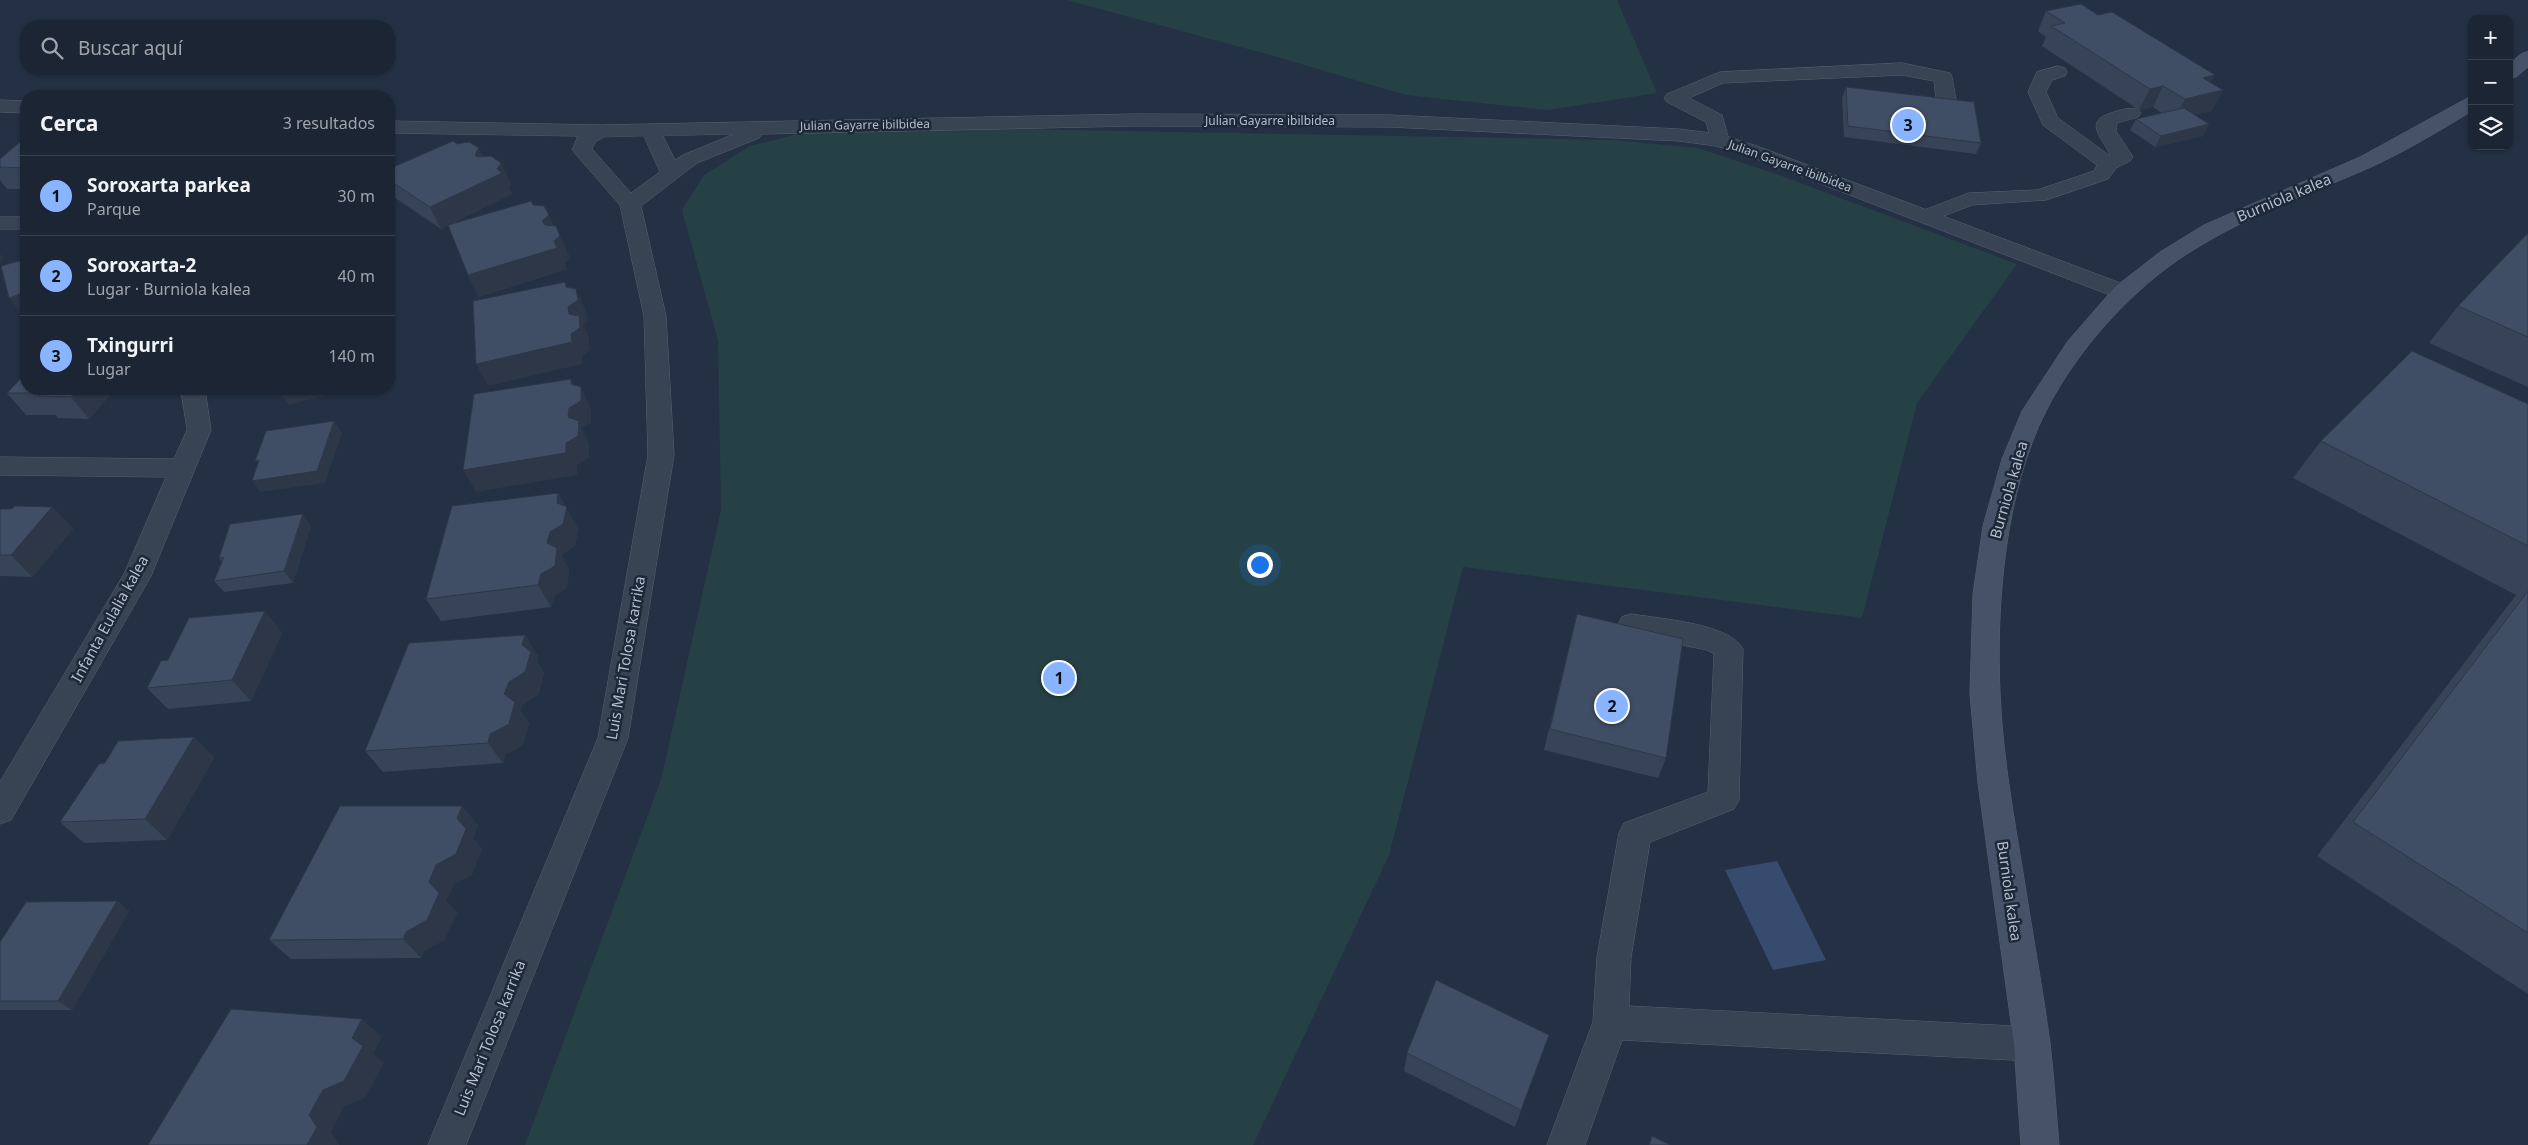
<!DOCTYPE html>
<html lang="es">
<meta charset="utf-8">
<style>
:root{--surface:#1b2533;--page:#242d3b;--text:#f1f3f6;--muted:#a0a5ac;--line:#39424e;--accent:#89b4ff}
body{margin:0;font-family:"Noto Sans",sans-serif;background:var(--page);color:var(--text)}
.controls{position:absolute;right:15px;top:15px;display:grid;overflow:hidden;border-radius:10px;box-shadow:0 1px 4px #0004}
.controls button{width:45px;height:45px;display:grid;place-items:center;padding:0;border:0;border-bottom:1px solid var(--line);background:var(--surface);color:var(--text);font:25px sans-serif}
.you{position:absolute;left:1259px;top:564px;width:18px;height:18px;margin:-12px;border:4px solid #fff;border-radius:50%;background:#1a73e8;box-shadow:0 0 0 8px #1a73e833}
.badge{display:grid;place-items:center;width:32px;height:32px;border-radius:50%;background:var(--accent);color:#111;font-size:16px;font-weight:700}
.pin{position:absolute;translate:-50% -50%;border:2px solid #fff;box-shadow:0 1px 5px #0006}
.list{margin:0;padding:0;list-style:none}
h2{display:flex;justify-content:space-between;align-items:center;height:65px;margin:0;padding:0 20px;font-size:21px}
h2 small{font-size:16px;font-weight:400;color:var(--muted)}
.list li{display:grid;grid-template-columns:32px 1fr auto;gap:15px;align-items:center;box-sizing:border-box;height:80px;padding:0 20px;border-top:1px solid var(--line)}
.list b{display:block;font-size:19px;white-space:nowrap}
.list p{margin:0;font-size:16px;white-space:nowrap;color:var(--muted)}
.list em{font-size:16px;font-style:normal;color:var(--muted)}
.icon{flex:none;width:28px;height:28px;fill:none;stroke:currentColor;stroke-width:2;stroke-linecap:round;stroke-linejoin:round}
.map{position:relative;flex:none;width:2528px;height:1145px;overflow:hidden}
.search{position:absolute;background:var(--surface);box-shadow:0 1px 4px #0004;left:20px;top:20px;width:375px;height:55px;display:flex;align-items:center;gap:12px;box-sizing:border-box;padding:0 18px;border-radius:20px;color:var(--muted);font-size:19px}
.panel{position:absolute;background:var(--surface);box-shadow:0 1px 4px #0004;left:20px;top:90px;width:375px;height:305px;border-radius:20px}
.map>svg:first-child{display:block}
.green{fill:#264145}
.water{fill:#364b6d}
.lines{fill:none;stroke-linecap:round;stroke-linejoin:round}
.lane-casing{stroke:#576171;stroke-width:1}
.street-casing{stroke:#576171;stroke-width:1}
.secondary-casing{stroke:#576171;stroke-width:1}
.lane{fill:#384353;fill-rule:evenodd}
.street{fill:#384353;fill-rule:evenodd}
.secondary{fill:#465267;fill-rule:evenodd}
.wall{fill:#374357}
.shaded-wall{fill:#2d3747}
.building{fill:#404e65;stroke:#2d3747}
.labels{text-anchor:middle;stroke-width:5;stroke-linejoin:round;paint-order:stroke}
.far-street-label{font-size:12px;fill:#b6becd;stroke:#1d2839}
.street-label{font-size:15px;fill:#b6becd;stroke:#1d2839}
</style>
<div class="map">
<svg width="2528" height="1145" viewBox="0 0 2528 1145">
<rect width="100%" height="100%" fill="#243144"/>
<g class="green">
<polygon points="1067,0 1617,0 1657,93 1548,110 1406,95 1274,56"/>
<polygon points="966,128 1614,140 1698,148 1776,174 2017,264 1917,403 1862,618 1463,567 1389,855 1253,1145 525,1145 661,780 721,510 718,340 682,210 704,175 750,146 810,131"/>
</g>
<polygon class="water" points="1777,861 1826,960 1773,970 1725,870"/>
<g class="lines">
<g class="lane-casing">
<g id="lane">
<polygon points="1902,63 1950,73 1952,77 1957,106 1954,110 1940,110 1937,106 1934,81 1902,75 1723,83 1689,98 1722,115 1729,140 1726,144 1712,144 1706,122 1667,102 1664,98 1667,94 1720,72"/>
<path d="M2058,66L2065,68L2067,72L2065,76L2052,80L2046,92L2058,118L2110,156C2107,142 2080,122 2111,113C2120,110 2128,107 2138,109L2141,113L2138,117L2117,123L2116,131L2133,157L2130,161L2116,168L2108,179L2046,200L1972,205L1933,220L1926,222L1919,220L1915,216L1919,212L1969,193L2037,190L2094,171L2097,165L2043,125L2028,92L2037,72Z"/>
<path d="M1632,614C1660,619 1729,623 1743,649L1739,800L1734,809L1650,842L1631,957L1629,1006L2032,1027L2045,1032L2050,1044L2045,1056L2032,1061L1622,1040L1585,1145H1547L1593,1022L1597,957L1619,833L1624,823L1708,792L1714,654L1707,650L1622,633L1618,625L1622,617Z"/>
</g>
</g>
<g class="street-casing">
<g id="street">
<polygon points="0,100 26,101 26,113 0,112"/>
<path d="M1135,114L1390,115L1679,129L1719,134L1757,146L2131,287L2134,292L2131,297L2123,299L2115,297L1743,154L1716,146L1679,141L1390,127L1135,126L762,134L759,138L697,163L641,206L666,316L674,455L628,738L466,1145H428L598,738L648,455L644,316L620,205L572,150L578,136L389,133V121L600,125ZM734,134L683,155L675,160L663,136ZM644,136L660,172L631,193L592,149L595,142L604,137Z"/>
<rect x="0" y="217" width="26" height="12"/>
<polygon points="181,389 205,389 211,430 151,576 11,820 0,824 0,782 124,574 166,477 0,475 0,457 174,459 187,430"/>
</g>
</g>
<g class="secondary-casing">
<g id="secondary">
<polygon points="2528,52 2528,67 2516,77 2509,79 2509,64 2521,54"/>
<path d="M2472,96V111C2439,131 2406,151 2371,167C2305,196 2235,220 2175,262C2123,299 2075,354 2046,411C2005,492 1996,604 2000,693C2003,766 2018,838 2029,910C2036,954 2044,998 2050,1043C2054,1077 2056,1111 2059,1145H2021L2014,1044L1978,783L1970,694L1973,594L1983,526L2002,459L2022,411L2068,341L2115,287L2160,252L2204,225L2360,157Z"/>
</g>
</g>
<use href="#lane" class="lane"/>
<use href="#street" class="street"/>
<use href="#secondary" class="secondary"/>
</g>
<g class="wall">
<polygon points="2046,11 2210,83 2223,90 2211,111 2195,115 2203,136 2155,147 2130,130 2136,119 2162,113 2153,107 2139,110 2042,46 2046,37 2038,31"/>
<polygon points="1846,87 1981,143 1976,154 1844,137 1842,98"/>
<polygon points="26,137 26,189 7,189 0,180 0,159"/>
<polygon points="457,144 483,157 501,163 511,184 509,187 512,194 449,225 533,205 554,226 570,258 564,263 567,269 479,297 468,275 448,225 441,229 391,195 389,192 389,169"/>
<polygon points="2528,233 2528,387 2429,343 2458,306"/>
<polygon points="26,389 115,389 89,419 58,418 56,415 26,415 7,393"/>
<polygon points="2528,404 2528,994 2317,856 2516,595 2293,478 2321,441"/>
<polygon points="558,493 578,529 575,546 562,554 562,556 569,570 567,588 554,596 551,607 441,621 426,599"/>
<polygon points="52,507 73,529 32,577 0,576 0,509"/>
<polygon points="311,526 293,583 224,592 214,581 222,562 219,558"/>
<polygon points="265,611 282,633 251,701 168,709 147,688 168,660"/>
<polygon points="1577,614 1666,758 1658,778 1544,750"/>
<polygon points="525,635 538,656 537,661 544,673 539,694 523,704 520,710 529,723 523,745 505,755 503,763 383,772 365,751"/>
<polygon points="194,737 214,758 167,840 84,843 60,822 105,763"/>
<polygon points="462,806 478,826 473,838 482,849 472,874 453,885 446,901 457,913 444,940 424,951 421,958 291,959 269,940"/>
<polygon points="117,901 129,911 72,1010 0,1010 0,942"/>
<polygon points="1549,1035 1515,1127 1404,1071 1407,1053"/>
</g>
<g class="shaded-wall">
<polygon points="2215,75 2204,95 2223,90 2211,111 2174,120 2185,99 2203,78"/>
<polygon points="2163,86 2153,107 2139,110 2150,89"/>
<polygon points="2209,124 2203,136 2155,147 2161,136"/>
<polygon points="479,148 489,170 475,155"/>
<polygon points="501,163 511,184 509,187 512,194 441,229 430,207 497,169"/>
<polygon points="549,215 559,236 552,243 542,221"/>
<polygon points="556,226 570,258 564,263 567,269 479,297 468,275 554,241"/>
<polygon points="0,254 4,258 0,262"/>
<polygon points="565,282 574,302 576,289 586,311 588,322 583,325 589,338 590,350 582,356 582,364 488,386 476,364 569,314 566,287"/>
<polygon points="26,292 26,319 9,298"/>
<polygon points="571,379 581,399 581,387 591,409 591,423 582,428 589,443 589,458 577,465 577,475 476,492 463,470 568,417 568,413"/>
<polygon points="78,389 115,389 89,419 71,397"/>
<polygon points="278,389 350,389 289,405"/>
<polygon points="334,421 342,433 325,483 261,492 252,481"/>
<polygon points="558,493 578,529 575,546 562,554 562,556 569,570 567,588 554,596 551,607 538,585"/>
<polygon points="52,507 73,529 32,577 11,555"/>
<polygon points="303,514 311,526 293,583 284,571"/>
<polygon points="265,611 282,633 251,701 232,680"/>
<polygon points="525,635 538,656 537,661 544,673 539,694 523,704 520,710 529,723 523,745 505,755 503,763 488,743"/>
<polygon points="194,737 214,758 167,840 145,819"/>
<polygon points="462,806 478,826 473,838 482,849 472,874 453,885 446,901 457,913 444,940 424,951 421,958 403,939"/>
<polygon points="117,901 129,911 72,1010 58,1001"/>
<polygon points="362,1019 382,1037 373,1054 384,1063 365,1098 344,1107 331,1132 339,1144 339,1145 307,1145 309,1115"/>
</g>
<g class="building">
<polygon points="2081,4 2098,15 2112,12 2215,75 2203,78 2223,90 2185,99 2163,86 2150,89 2051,26 2065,23 2046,11"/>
<polygon points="1846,87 1974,102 1981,143 1848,126"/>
<polygon points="2184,108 2209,124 2161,136 2136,119"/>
<polygon points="26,137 26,168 0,167 0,159"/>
<polygon points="453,141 457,144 469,142 479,148 475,155 477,157 491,156 501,163 497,169 502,173 430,207 389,180 389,169"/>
<polygon points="531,201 533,205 544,206 549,215 542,221 545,225 556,226 560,236 554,241 557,248 468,275 448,225"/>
<polygon points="2528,233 2528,337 2458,306"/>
<polygon points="26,259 26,292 9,298 1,266"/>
<polygon points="565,282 566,287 576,289 578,300 568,307 569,314 579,316 580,328 571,334 572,342 476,364 473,301"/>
<polygon points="2412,351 2528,404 2528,546 2321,441"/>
<polygon points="26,373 26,389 78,389 71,397 39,396 43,393 7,393"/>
<polygon points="571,379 571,384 581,387 581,401 569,408 568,417 579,421 578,436 566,443 566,453 463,470 474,394"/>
<polygon points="334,421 317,471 252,481 259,460 255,461 266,431"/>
<polygon points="558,493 557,503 567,507 563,524 550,532 547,543 557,548 555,566 541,574 538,585 426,599 452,506"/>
<polygon points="14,506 52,507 11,555 0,555 0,509 12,509"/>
<polygon points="303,514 284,571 214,581 224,557 219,558 230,524"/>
<polygon points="2528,591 2528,933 2353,822"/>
<polygon points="265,611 232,680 147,688 161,661 168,660 189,618"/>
<polygon points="1577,614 1683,639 1666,758 1550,729"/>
<polygon points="525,635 522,645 531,652 525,672 509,682 504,694 515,702 509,724 490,734 488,743 365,751 409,643"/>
<polygon points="194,737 145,819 60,822 99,764 105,763 118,741"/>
<polygon points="340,806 462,806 457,818 466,829 456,854 436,865 429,882 439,893 427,920 406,932 403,939 269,940"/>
<polygon points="117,901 58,1001 0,1001 0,942 26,902"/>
<polygon points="1436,980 1549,1035 1521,1110 1407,1053"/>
<polygon points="231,1009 362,1019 352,1038 363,1046 344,1081 323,1090 309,1115 317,1127 307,1145 148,1145"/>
<polygon points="1652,1136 1670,1145 1649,1145"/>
</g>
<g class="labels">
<g class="far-street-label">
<text x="1270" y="125">Julian Gayarre ibilbidea</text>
<text transform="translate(865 125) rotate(-1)" y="4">Julian Gayarre ibilbidea</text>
<text transform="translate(1790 166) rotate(20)" y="4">Julian Gayarre ibilbidea</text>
</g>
<g class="street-label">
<text transform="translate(2284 198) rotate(-23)" y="5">Burniola kalea</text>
<text transform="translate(2009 490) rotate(-74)" y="5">Burniola kalea</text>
<text transform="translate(110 619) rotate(-61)" y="5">Infanta Eulalia kalea</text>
<text transform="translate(626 658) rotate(-80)" y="5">Luis Mari Tolosa karrika</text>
<text transform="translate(2009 891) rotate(82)" y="5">Burniola kalea</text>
<text transform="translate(490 1038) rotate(-68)" y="5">Luis Mari Tolosa karrika</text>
</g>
</g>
</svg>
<div class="controls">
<button>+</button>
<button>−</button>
<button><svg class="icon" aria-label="layers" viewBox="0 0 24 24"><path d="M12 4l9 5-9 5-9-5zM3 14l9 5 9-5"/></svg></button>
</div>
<div class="you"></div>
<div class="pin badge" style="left:1059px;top:678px">1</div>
<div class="pin badge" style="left:1612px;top:706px">2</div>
<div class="pin badge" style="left:1908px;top:125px">3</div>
<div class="search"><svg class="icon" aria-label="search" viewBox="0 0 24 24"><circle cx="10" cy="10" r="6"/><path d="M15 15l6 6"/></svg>Buscar aquí</div>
<section class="panel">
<h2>Cerca<small>3 resultados</small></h2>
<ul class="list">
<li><span class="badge">1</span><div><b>Soroxarta parkea</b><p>Parque</p></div><em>30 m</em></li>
<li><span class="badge">2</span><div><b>Soroxarta-2</b><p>Lugar · Burniola kalea</p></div><em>40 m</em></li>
<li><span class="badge">3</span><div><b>Txingurri</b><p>Lugar</p></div><em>140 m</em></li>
</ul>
</section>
</div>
